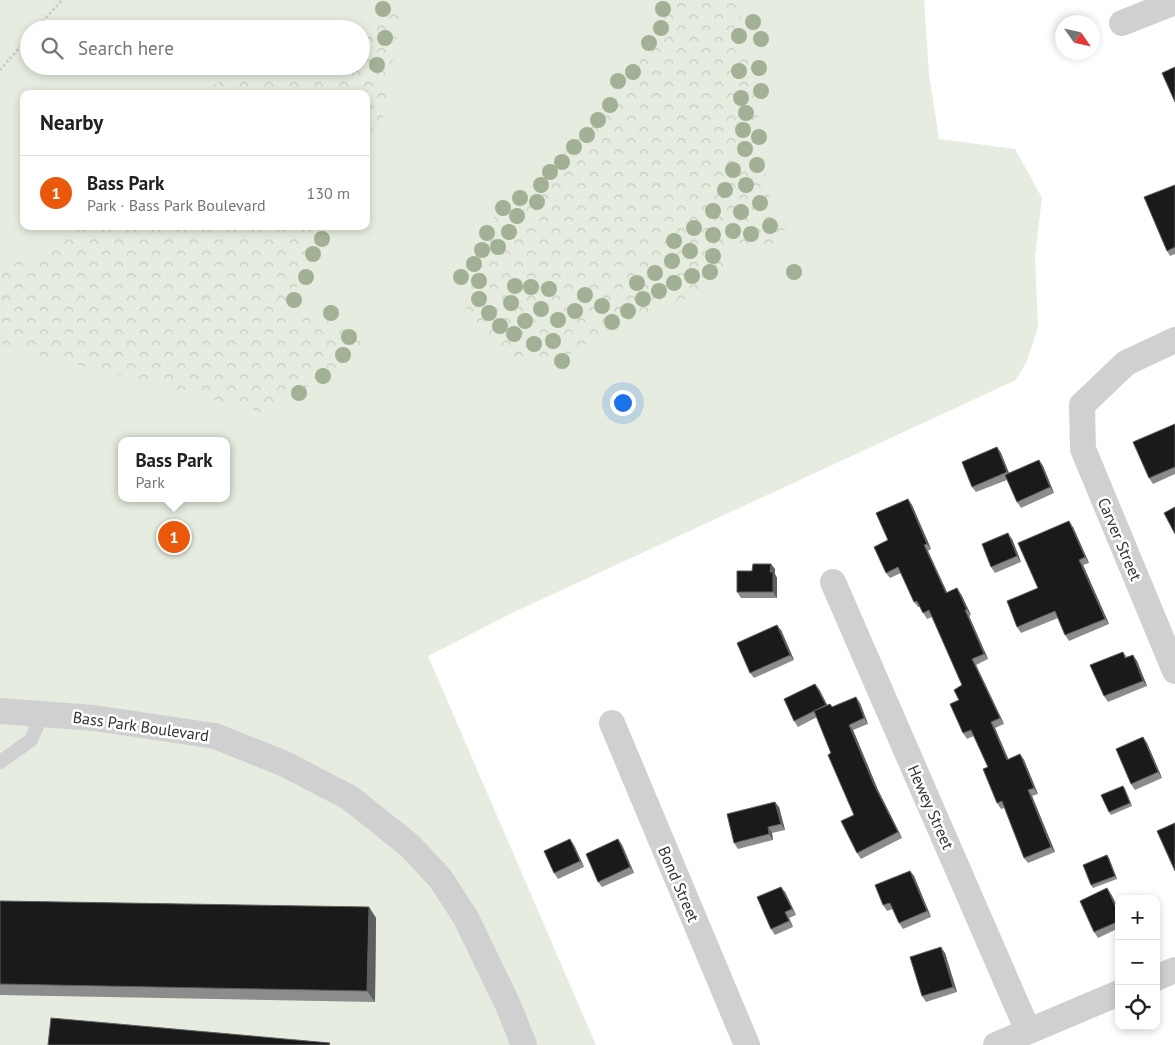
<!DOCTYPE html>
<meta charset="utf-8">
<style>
:root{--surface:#fff;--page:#f6f6f6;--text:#202124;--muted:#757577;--line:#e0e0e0;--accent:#ea580c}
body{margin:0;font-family:"PT Sans",sans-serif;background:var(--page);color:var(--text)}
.controls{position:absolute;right:15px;bottom:15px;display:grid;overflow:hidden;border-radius:10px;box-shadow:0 2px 8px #0003}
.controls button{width:45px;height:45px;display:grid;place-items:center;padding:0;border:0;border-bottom:1px solid var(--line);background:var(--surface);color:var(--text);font:25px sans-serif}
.compass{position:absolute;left:1055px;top:15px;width:45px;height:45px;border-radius:50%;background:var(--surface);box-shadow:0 2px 8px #0003;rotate:124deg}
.you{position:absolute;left:622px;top:402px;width:18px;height:18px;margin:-12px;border:4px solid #fff;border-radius:50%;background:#1a73e8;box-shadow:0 0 0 8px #1a73e833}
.badge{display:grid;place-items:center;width:32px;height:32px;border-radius:50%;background:var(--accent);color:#fff;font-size:16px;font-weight:700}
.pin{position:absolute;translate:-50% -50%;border:2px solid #fff;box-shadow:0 1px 5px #0006}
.popup{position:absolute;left:118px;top:437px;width:112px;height:65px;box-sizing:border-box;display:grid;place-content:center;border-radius:10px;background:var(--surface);filter:drop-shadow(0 1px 4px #0005);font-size:16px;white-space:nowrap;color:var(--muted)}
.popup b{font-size:19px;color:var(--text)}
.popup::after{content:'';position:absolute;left:50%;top:100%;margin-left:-10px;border:10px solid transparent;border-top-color:var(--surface)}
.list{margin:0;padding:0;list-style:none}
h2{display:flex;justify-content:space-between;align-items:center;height:65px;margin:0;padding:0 20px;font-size:21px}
h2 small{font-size:16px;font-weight:400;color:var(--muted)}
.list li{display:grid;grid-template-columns:32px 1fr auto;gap:15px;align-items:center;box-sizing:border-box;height:75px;padding:0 20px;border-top:1px solid var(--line)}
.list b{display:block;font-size:19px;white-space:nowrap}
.list p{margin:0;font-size:16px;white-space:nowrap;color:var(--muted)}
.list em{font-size:16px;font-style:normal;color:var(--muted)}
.icon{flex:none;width:28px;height:28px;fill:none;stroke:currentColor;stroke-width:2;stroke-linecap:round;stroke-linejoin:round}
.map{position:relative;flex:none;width:1175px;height:1045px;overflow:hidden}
.search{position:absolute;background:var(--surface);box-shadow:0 2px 8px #0003;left:20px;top:20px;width:350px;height:55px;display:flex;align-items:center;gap:12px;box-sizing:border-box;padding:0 18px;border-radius:28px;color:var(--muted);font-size:19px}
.panel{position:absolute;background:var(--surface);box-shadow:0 2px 8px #0003;left:20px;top:90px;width:350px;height:140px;border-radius:10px}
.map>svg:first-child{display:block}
.green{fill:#e6ecdf;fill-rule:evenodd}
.forest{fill:url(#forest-crowns)}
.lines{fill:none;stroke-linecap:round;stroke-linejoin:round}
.path{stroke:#cdcdcd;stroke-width:3;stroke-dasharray:2.5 2.5;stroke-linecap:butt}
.service{stroke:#d0d0d0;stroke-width:14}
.minor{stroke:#d0d0d0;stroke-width:26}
.tree{fill:#a2b095}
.wall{fill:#8c8c8c}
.shaded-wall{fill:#5f5f5f}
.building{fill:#1a1a1a;stroke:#5f5f5f}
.labels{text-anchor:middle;stroke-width:5;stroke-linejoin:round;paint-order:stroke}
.street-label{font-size:16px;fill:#333;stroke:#fff}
</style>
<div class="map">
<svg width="1175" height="1045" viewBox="0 0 1175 1045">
<defs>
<pattern id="forest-crowns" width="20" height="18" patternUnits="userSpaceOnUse" patternTransform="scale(1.25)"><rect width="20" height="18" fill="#e6ecdf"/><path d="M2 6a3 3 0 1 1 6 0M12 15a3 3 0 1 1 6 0" fill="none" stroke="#c6cbc0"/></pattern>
</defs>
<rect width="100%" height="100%" fill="#fff"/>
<path class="green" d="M0,0H924L929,74L939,139L1015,149L1042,198L1035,257L1038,327L1027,361L1016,380L512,613L428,656L596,1045H0ZM29,29H361V66H29ZM24,94H366V226H24ZM121,441H226V498H121Z"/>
<g class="forest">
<polygon points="653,0 739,0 759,121 768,192 785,229 780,245 766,251 732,241 723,247 725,260 720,281 705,294 684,300 618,324 557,362 537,363 507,355 469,329 465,314 474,274 492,221 503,199 537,184 606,106 643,53 660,9"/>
<polygon points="402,7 382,124 366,154 366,94 201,94 216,84 258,66 361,66 361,29 349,29"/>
<polygon points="68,226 329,226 284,311 356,327 363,353 264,413 92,368 0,347 0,256 34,260"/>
</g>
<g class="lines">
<g class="path">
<polyline points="36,29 62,0"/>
<polyline points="0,70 29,37"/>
</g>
<polyline class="service" points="0,762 31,740 42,714"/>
<g class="minor">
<polyline points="1122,23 1175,2"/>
<polyline points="1175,340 1126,363 1082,405 1083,449 1175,671"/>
<polyline points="833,582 1028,1031"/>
<polyline points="0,711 94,718 215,736 285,764 350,798 409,845 440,878 466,918 508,1005 524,1045"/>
<polyline points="612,723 747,1045"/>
<polyline points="1156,978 1175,970"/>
<polyline points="996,1045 1119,993"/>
</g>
</g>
<g class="tree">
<circle cx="383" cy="9" r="8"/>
<circle cx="663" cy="9" r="8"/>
<circle cx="753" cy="22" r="8"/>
<circle cx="661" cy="28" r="8"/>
<circle cx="739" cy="36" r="8"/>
<circle cx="385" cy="38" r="8"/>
<circle cx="761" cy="39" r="8"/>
<circle cx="649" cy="43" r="8"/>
<circle cx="377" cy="65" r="8"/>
<circle cx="759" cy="68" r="8"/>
<circle cx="739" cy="71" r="8"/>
<circle cx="633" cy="72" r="8"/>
<circle cx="618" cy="81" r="8"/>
<circle cx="761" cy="91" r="8"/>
<circle cx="741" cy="98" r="8"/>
<circle cx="610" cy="105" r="8"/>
<circle cx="746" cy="113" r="8"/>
<circle cx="598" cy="120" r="8"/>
<circle cx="743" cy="130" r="8"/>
<circle cx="587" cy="135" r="8"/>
<circle cx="759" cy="137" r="8"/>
<circle cx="574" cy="147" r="8"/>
<circle cx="745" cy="149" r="8"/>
<circle cx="562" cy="162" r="8"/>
<circle cx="757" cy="165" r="8"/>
<circle cx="733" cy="170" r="8"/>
<circle cx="550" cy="172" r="8"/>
<circle cx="541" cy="185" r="8"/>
<circle cx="746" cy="185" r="8"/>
<circle cx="725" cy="190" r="8"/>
<circle cx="520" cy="198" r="8"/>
<circle cx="537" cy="202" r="8"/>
<circle cx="760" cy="203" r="8"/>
<circle cx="503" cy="208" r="8"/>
<circle cx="713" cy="211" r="8"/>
<circle cx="741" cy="212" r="8"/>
<circle cx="517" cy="216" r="8"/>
<circle cx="770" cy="226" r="8"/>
<circle cx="694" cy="228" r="8"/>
<circle cx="733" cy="231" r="8"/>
<circle cx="509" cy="232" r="8"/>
<circle cx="487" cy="233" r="8"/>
<circle cx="751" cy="234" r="8"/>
<circle cx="713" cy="235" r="8"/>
<circle cx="322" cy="239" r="8"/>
<circle cx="674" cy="241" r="8"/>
<circle cx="498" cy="247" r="8"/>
<circle cx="482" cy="250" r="8"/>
<circle cx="690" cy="251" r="8"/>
<circle cx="313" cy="254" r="8"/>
<circle cx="713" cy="256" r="8"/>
<circle cx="672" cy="261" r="8"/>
<circle cx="474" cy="264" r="8"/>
<circle cx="710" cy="272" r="8"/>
<circle cx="794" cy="272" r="8"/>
<circle cx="655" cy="273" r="8"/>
<circle cx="692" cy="276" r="8"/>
<circle cx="306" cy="277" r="8"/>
<circle cx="461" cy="277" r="8"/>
<circle cx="479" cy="281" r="8"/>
<circle cx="637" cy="283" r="8"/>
<circle cx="674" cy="283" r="8"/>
<circle cx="515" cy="286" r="8"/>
<circle cx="531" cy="287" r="8"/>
<circle cx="549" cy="289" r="8"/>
<circle cx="659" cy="291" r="8"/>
<circle cx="585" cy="295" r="8"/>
<circle cx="479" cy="299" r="8"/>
<circle cx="643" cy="299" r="8"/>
<circle cx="294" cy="300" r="8"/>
<circle cx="511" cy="303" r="8"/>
<circle cx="602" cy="306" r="8"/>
<circle cx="541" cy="309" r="8"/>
<circle cx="575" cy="311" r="8"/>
<circle cx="628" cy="311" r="8"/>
<circle cx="331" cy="313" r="8"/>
<circle cx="489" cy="313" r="8"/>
<circle cx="558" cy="320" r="8"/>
<circle cx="525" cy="321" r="8"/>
<circle cx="612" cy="322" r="8"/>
<circle cx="500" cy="326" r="8"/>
<circle cx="514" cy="334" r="8"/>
<circle cx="349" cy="337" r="8"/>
<circle cx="553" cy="341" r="8"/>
<circle cx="534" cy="344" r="8"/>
<circle cx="343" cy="355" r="8"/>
<circle cx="562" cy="361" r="8"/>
<circle cx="323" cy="376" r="8"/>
<circle cx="299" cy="393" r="8"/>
</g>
<g class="wall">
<polygon points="1175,185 1175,254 1170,256 1167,251"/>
<polygon points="1175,424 1175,474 1153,484 1149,478"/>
<polygon points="997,447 1001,453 1009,473 1039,460 1043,466 1054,493 1021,508 1017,502 1007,480 976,492 972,487"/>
<polygon points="908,499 912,505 931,549 928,551 947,592 961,594 971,615 969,616 988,659 976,665 1004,724 995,728 1008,759 1020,754 1024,760 1038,794 1032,796 1055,852 1028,863 1024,858 1004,808 1001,809 997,803 988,767 974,736 967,739 963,733 959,700 962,685 932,617 927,619 920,607 918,607 914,602 901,573 890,578 886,573 888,540"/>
<polygon points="1073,527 1089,563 1083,565 1109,624 1069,641 1065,635 1058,618 1021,633 1017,627 1038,588"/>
<polygon points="1012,539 1021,562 995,573 991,567"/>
<polygon points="771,564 775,569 775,574 777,578 777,598 741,598 737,592 752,571"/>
<polygon points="781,630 794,660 754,678 750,673"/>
<polygon points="1123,652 1127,657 1137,661 1147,686 1108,702 1104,696"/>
<polygon points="819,689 828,706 830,704 832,707 856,697 860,703 868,724 853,730 878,790 902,838 861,859 857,853 854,815 831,753 817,717 798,727 794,721"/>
<polygon points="1143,737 1147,743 1162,778 1135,790 1131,784"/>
<polygon points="1123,786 1125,789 1132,806 1111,815 1109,812"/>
<polygon points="779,807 785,830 772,833 773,840 738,849 734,843"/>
<polygon points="618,839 622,845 634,873 602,887 598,882"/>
<polygon points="574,845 584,867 558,879 554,873"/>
<polygon points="1109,858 1117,879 1093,888 1091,885"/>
<polygon points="910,871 914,876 931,917 903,929 899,923 893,909 887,911 883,905"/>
<polygon points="1107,888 1111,894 1119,910 1119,928 1098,938 1094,932"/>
<polygon points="785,892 796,915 789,918 793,927 775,935 771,929"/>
<polygon points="0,901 369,907 376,918 375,1002 0,995"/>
<polygon points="945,953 957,992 926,1002 922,996"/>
</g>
<g class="shaded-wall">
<polygon points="997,447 1001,453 1011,478 1007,472"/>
<polygon points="1039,460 1043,466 1054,493 1050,487"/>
<polygon points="908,499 912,505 931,549 927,544"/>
<polygon points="1069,521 1073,527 1089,563 1085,557"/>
<polygon points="1008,533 1012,539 1021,562 1017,556"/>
<polygon points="924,545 928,551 950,599 946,593"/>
<polygon points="1079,560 1083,565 1109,624 1105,619"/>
<polygon points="771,564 775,569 775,574 777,578 777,598 773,592 770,572"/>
<polygon points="957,588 961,594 971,615 967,610"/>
<polygon points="965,610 969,616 988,659 984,654"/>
<polygon points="777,625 781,630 794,660 790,655"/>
<polygon points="1133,655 1137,661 1147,686 1143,681"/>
<polygon points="972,659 976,665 1004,724 1000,718"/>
<polygon points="815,684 819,689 830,711 826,705"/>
<polygon points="856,697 860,703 868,724 864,718"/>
<polygon points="991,722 995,728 1011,765 1007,760"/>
<polygon points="849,725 853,730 878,790 902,838 898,832 874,785"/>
<polygon points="1143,737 1147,743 1162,778 1158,772"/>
<polygon points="1020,754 1024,760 1038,794 1034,788"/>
<polygon points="1123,786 1125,789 1132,806 1130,803"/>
<polygon points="1028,790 1032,796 1055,852 1051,847"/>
<polygon points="775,802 779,807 785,830 781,824"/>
<polygon points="768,827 772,833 773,840 769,834"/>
<polygon points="570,839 574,845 584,867 580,861"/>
<polygon points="618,839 622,845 634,873 630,867"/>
<polygon points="1107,855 1109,858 1117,879 1115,876"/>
<polygon points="910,871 914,876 931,917 927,911"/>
<polygon points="781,887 785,892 796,915 792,909"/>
<polygon points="1107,888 1111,894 1119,910 1119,914"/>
<polygon points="369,907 376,918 375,1002 367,991"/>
<polygon points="785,912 789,918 793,927 789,921"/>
<polygon points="941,947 945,953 957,992 953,987"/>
</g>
<g class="building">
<polygon points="1175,67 1175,102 1162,73"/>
<polygon points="1175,185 1175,247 1167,251 1144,197"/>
<polygon points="1175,424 1175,467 1149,478 1133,442"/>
<polygon points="997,447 1007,472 972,487 962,462"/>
<polygon points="1039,460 1050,487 1017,502 1005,475"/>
<polygon points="908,499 927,544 924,545 946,593 957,588 967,610 965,610 984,654 972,659 1000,718 991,722 1007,760 1020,754 1034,788 1028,790 1051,847 1024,858 1002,801 997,803 983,769 988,767 971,730 963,733 950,704 959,700 954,690 962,685 929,610 923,613 917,601 914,602 898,567 886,573 874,547 888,540 876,513"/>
<polygon points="1175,507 1175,534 1164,513"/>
<polygon points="1069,521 1085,557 1079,560 1105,619 1065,635 1055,611 1017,627 1007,601 1038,588 1018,543"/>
<polygon points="1008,533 1017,556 991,567 982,544"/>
<polygon points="753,564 771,564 770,572 773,572 773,592 737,592 737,571 752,571"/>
<polygon points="777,625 790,655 750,673 737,643"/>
<polygon points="1123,652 1125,658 1133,655 1143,681 1104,696 1090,665"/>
<polygon points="815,684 826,705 794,721 784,699"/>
<polygon points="856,697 864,718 849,725 874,785 898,832 857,853 841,821 854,815 828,755 831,753 814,711 830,704 832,707"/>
<polygon points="1143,737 1158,772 1131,784 1116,749"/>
<polygon points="1123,786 1130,803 1109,812 1101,795"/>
<polygon points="775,802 781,824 768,827 769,834 734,843 727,814"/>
<polygon points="1175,823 1175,871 1157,831"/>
<polygon points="570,839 580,861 554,873 544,851"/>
<polygon points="618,839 630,867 598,882 586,854"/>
<polygon points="1107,855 1115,876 1091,885 1083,865"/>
<polygon points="910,871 927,911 899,923 890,903 883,905 875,885"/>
<polygon points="781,887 792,909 785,912 789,921 771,929 757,897"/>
<polygon points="1107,888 1119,914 1119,921 1094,932 1080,901"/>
<polygon points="0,901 369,907 367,991 0,984"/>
<polygon points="941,947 953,987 922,996 910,957"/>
<polygon points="51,1018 330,1043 329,1045 48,1045"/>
</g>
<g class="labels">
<g class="street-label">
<text transform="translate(1120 539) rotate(67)" y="6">Carver Street</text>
<text transform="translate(141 726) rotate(8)" y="6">Bass Park Boulevard</text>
<text transform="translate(931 807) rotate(66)" y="6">Hewey Street</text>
<text transform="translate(679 884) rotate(67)" y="6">Bond Street</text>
</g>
</g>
</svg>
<div class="controls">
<button>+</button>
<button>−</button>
<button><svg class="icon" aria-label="locate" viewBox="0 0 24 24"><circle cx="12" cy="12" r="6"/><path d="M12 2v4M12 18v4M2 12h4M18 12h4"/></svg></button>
</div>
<svg class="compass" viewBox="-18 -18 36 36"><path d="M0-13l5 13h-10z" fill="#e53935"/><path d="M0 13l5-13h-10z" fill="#757577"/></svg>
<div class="you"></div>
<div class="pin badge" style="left:174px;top:537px">1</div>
<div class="popup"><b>Bass Park</b>Park</div>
<div class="search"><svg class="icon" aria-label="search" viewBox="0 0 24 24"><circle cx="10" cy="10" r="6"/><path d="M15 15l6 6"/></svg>Search here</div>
<section class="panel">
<h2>Nearby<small></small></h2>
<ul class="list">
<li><span class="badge">1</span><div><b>Bass Park</b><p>Park · Bass Park Boulevard</p></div><em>130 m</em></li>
</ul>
</section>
</div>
